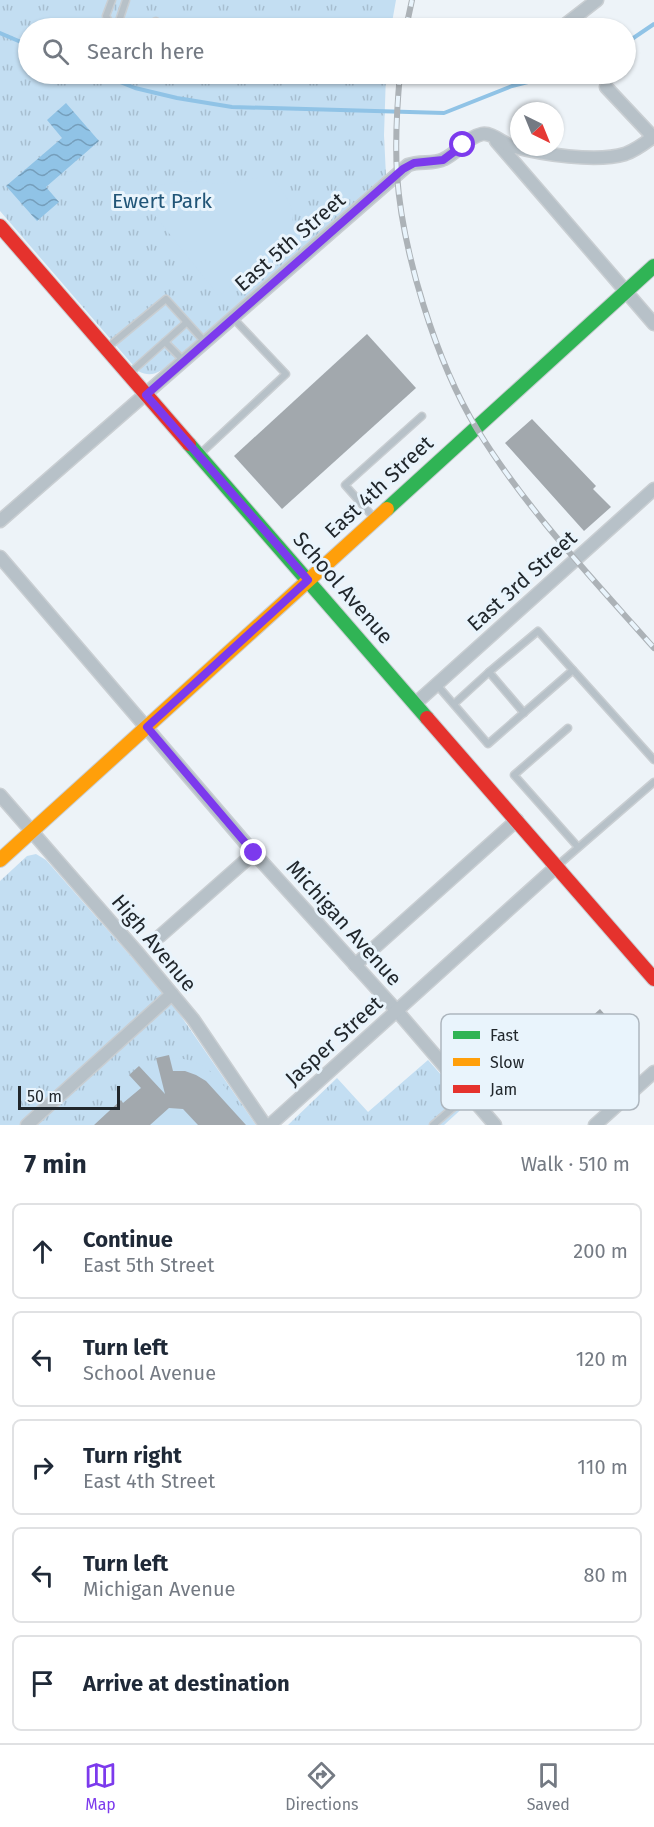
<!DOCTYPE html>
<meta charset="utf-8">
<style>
:root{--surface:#fff;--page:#f2f2f3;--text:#1f2937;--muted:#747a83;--line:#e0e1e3;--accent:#7c3aed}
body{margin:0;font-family:"Fira Sans",sans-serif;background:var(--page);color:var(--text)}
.compass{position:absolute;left:510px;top:102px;width:54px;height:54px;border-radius:50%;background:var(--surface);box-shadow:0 2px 4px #0004;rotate:137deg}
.scale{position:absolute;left:18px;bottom:15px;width:102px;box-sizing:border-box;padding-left:6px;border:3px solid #21272c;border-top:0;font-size:16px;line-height:21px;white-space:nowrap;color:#21272c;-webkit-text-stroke:4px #e9f4fc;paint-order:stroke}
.stop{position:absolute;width:18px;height:18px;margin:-14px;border:4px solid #7c3aed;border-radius:50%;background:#fff}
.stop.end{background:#7c3aed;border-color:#fff;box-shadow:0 2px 6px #0008}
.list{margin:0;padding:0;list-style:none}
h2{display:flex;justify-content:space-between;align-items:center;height:78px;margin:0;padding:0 24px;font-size:26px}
h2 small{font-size:20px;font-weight:400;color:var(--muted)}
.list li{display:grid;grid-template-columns:39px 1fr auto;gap:18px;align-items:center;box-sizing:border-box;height:96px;margin:0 12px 12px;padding:0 12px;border:2px solid var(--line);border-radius:9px}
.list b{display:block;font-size:22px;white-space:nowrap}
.list p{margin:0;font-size:20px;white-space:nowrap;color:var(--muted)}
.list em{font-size:20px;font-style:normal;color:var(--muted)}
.icon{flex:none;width:33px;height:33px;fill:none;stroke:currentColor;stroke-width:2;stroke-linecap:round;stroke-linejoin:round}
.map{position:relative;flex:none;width:654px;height:1125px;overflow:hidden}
.search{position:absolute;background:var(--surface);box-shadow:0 2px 4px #0004;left:18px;right:18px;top:18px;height:66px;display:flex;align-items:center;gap:15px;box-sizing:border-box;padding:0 21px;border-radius:33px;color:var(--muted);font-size:22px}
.sheet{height:618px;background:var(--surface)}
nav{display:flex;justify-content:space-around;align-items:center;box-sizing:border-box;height:84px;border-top:2px solid var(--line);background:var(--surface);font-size:16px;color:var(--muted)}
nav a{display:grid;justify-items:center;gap:3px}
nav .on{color:var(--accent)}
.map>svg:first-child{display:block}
.grass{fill:url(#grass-tufts)}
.garden{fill:#c3def2}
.water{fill:url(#water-waves)}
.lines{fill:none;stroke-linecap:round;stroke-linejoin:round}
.stream{stroke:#90c3e6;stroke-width:4}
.building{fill:#a2a8ad}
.lane-casing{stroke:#c9ced2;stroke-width:9}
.street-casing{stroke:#c9ced2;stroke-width:15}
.fast-casing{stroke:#c9ced2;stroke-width:16}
.slow-casing{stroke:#c9ced2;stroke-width:16}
.jam-casing{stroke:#c9ced2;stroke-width:16}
.lane{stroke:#b7c1c8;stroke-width:6}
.street{stroke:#b7c1c8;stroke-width:12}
.fast{stroke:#30b455;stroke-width:14}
.slow{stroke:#ff9f0a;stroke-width:14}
.jam{stroke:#e5322d;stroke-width:14}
.rail-casing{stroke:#acb2b7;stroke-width:6}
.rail{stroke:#e9f4fc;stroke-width:4;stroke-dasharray:11;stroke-linecap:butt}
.route{stroke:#7c3aed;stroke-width:8}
.labels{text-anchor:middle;stroke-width:6;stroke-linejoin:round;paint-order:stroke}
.park-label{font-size:21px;fill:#215577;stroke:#e9f4fc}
.street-label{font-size:21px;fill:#21272c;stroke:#e9f4fc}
.key{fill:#e9f4fc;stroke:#adb6be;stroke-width:1.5}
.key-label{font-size:16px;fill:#21272c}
</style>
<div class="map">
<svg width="654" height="1125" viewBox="0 0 654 1125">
<defs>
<pattern id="grass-tufts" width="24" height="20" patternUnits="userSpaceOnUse" patternTransform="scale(1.5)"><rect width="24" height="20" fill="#c3def2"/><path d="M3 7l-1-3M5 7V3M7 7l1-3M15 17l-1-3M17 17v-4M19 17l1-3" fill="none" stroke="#a7bed0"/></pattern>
<pattern id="water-waves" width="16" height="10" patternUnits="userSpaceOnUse" patternTransform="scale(1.5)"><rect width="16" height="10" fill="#90c3e6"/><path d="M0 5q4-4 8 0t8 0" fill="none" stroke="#759ebb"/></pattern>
</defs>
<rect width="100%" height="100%" fill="#edf3f8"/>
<g class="grass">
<path d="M0,0H396L391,28H28V74H386L384,135L386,176L162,370C153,375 148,376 138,371L0,211Z"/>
<polygon points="36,854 46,860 172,1003 256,1125 0,1125 0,881 27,856"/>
<polygon points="428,1060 467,1104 444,1125 288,1125 337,1078 368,1112"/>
</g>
<g class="garden">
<path d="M269,176C283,189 298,209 291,229C288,239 231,286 219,296L145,203L160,185L189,181L221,184Z"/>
<path d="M169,1055L170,1059C210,1053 232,1098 252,1125H81L131,1078L129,1075L139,1066L143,1069L157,1062L156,1058Z"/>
</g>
<polygon class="water" points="66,103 99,141 46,187 59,202 37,221 6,186 62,138 47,120"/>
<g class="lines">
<g class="stream">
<polyline points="0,33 28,45"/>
<polyline points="626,43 654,24"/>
<polyline points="100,74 135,88 177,98 232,107 444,113 512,86 560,74"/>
</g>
</g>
<g class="building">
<polygon points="367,334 416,388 282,509 234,456"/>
<polygon points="532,419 596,486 593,489 611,507 584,531 505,443"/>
<polygon points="600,1009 636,1050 574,1106 537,1066 549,1056 554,1062 559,1058 561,1059 589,1034 588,1032 595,1025 590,1018"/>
<polygon points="169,1055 173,1071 185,1071 196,1075 206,1081 246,1125 198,1125 183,1109 169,1108 150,1125 94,1125 121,1100 123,1103 141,1088 129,1075 139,1066 165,1094 156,1058"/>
</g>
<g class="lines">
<g class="lane-casing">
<g id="lane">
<polyline points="112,0 106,16 111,25 119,21 126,0"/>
<polyline points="144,28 156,21"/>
<polyline points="165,342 184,361"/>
<polyline points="108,347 166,299 205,342"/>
<polyline points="131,372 186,323"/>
<polyline points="200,454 286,374 233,318"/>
<polyline points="375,519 345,485 422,416"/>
<polyline points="437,685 488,744 573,670 654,760"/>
<polyline points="454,704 489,672"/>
<polyline points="524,713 489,672 538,631 573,670"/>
<polyline points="568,728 514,775 578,847"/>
<polyline points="557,866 654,782"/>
<polyline points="433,1125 469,1094"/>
</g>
</g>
<g class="street-casing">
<g id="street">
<polyline points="561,28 597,0"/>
<polyline points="606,87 654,138"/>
<polyline points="496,141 654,324"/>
<path d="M0,521L408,165C420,160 433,165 444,159C458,153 467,137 482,134C491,132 503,143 511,146C541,154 596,163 625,154C636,150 644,144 653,137"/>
<polyline points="0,557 254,853 397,1011 495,1125"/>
<polyline points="416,703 654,489"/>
<polyline points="0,795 137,952 193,1019 265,1125"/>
<polyline points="160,936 254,853"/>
<polyline points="355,965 517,820"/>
<polyline points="27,1125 172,994"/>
<polyline points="270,1125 557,866"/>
<polyline points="595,1125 654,1072"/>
</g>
</g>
<g class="fast-casing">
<g id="fast">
<polyline points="189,444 427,718"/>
<polyline points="387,509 654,266"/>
</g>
</g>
<g class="slow-casing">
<polyline id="slow" points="0,860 387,509"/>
</g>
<g class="jam-casing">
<g id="jam">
<polyline points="0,226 189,444"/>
<polyline points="427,718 654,979"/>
</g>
</g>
<use href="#lane" class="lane"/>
<use href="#street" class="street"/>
<use href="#fast" class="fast"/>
<use href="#slow" class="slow"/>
<use href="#jam" class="jam"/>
<g class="rail-casing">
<g id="rail">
<polyline points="406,28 412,0"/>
<path d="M400,74C397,106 395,141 397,174C402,251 436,362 477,429C526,509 592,578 654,648"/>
</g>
</g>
<use href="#rail" class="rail"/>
</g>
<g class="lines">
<polyline class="route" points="254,853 147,727 308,580 146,395 403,169 414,163 443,160 463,145"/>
</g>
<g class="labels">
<g class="park-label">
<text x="162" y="208">Ewert Park</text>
</g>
<g class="street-label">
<text transform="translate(290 242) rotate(-41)" y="7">East 5th Street</text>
<text transform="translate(379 487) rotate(-43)" y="7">East 4th Street</text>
<text transform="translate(522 581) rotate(-42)" y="7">East 3rd Street</text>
<text transform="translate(343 588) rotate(49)" y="7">School Avenue</text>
<text transform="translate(344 923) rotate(48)" y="7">Michigan Avenue</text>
<text transform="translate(154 943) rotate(50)" y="7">High Avenue</text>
<text transform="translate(334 1041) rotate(-42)" y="7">Jasper Street</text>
</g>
</g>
<rect x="441" y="1014" width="198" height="96" rx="9" class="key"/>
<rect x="453" y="1031" width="27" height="8" fill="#30b455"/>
<rect x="453" y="1058" width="27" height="8" fill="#ff9f0a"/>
<rect x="453" y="1085" width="27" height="8" fill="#e5322d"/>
<g class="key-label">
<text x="490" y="1041">Fast</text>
<text x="490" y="1068">Slow</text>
<text x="490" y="1095">Jam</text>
</g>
</svg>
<svg class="compass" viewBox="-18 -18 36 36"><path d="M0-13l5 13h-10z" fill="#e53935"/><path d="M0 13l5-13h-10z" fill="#747a83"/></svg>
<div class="scale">50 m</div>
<div class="stop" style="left:463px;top:145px"></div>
<div class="stop end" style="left:254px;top:853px"></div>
<div class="search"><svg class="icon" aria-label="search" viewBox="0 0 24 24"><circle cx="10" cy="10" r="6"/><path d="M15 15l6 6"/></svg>Search here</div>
</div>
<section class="sheet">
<h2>7 min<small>Walk · 510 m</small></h2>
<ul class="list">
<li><svg class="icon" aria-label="ahead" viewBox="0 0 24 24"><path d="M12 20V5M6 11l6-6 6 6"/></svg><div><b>Continue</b><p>East 5th Street</p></div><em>200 m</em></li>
<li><svg class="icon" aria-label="left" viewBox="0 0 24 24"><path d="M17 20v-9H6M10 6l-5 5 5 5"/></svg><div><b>Turn left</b><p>School Avenue</p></div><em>120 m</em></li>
<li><svg class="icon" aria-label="right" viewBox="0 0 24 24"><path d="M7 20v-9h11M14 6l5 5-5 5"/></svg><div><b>Turn right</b><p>East 4th Street</p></div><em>110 m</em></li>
<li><svg class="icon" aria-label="left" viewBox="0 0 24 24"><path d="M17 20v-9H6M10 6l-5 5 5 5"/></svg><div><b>Turn left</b><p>Michigan Avenue</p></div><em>80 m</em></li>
<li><svg class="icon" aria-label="arrive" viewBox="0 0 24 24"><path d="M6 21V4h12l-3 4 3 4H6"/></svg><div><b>Arrive at destination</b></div></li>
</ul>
</section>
<nav>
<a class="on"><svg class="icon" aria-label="map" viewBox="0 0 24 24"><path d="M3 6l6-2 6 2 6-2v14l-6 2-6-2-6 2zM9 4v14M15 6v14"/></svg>Map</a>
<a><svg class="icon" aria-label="directions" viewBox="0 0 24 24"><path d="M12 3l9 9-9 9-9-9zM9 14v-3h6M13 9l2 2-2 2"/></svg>Directions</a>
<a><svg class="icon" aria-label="saved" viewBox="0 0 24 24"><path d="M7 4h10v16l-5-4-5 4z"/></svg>Saved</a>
</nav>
